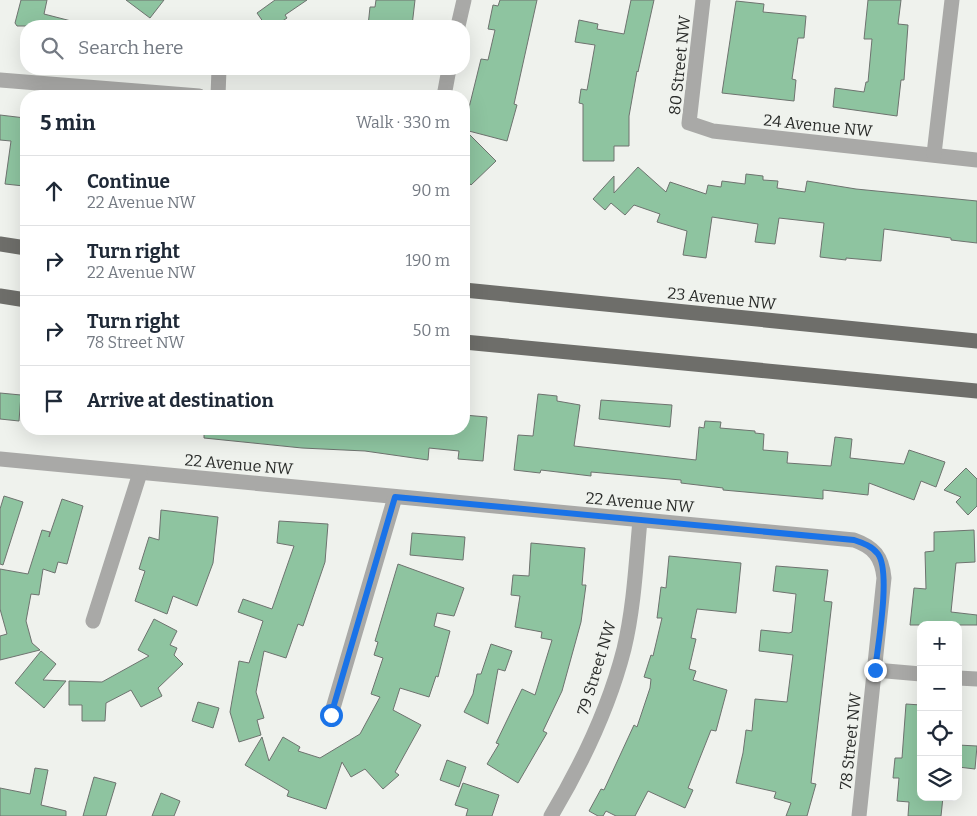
<!DOCTYPE html>
<meta charset="utf-8">
<style>
:root{--surface:#fff;--page:#f2f2f3;--text:#1f2937;--muted:#747a83;--line:#e0e1e3}
body{margin:0;font-family:Bitter,serif;background:var(--page);color:var(--text)}
.controls{position:absolute;right:15px;bottom:15px;display:grid;overflow:hidden;border-radius:10px;box-shadow:0 5px 20px #0002}
.controls button{width:45px;height:45px;display:grid;place-items:center;padding:0;border:0;border-bottom:1px solid var(--line);background:var(--surface);color:var(--text);font:25px sans-serif}
.stop{position:absolute;width:15px;height:15px;margin:-11px;border:4px solid #1a73e8;border-radius:50%;background:#fff}
.stop.end{background:#1a73e8;border-color:#fff;box-shadow:0 1px 5px #0008}
.list{margin:0;padding:0;list-style:none}
h2{display:flex;justify-content:space-between;align-items:center;height:65px;margin:0;padding:0 20px;font-size:21px}
h2 small{font-size:16px;font-weight:400;color:var(--muted)}
.list li{display:grid;grid-template-columns:32px 1fr auto;gap:15px;align-items:center;box-sizing:border-box;height:70px;padding:0 20px;border-top:1px solid var(--line)}
.list b{display:block;font-size:19px;white-space:nowrap}
.list p{margin:0;font-size:16px;white-space:nowrap;color:var(--muted)}
.list em{font-size:16px;font-style:normal;color:var(--muted)}
.icon{flex:none;width:28px;height:28px;fill:none;stroke:currentColor;stroke-width:2;stroke-linecap:round;stroke-linejoin:round}
.map{position:relative;flex:none;width:977px;height:816px;overflow:hidden}
.search{position:absolute;background:var(--surface);box-shadow:0 5px 20px #0002;left:20px;top:20px;width:450px;height:55px;display:flex;align-items:center;gap:12px;box-sizing:border-box;padding:0 18px;border-radius:20px;color:var(--muted);font-size:19px}
.panel{position:absolute;background:var(--surface);box-shadow:0 5px 20px #0002;left:20px;top:90px;width:450px;height:345px;border-radius:20px}
.map>svg:first-child{display:block}
.building{fill:#8ec4a0;stroke:#6e736f}
.lines{fill:none;stroke-linecap:round;stroke-linejoin:round}
.minor{stroke:#a9a9a7;stroke-width:15}
.major{stroke:#6e6e6a;stroke-width:15}
.route{stroke:#1a73e8;stroke-width:6}
.labels{text-anchor:middle;stroke-width:5;stroke-linejoin:round;paint-order:stroke}
.street-label{font-size:16px;fill:#2a2c2a;stroke:#eff2ed}
</style>
<div class="map">
<svg width="977" height="816" viewBox="0 0 977 816">
<rect width="100%" height="100%" fill="#eff2ed"/>
<g class="building">
<polygon points="21,0 47,0 44,14 75,22 75,26 17,26 15,23"/>
<polygon points="126,0 164,0 150,18"/>
<polygon points="275,0 307,0 285,15 287,18 275,26 266,26 257,13"/>
<polygon points="376,0 415,0 412,26 368,26 370,7 375,7"/>
<polygon points="500,0 537,0 514,104 517,105 507,141 465,130 496,161 471,185 464,177 464,128 481,59 488,60 495,30 488,29 493,5 498,6"/>
<polygon points="631,0 654,0 638,72 637,71 629,116 629,146 614,146 614,161 583,161 583,104 579,103 581,89 587,90 595,45 575,42 579,20 598,24 597,29 624,34"/>
<polygon points="868,0 901,0 898,24 908,25 904,80 901,80 897,116 833,107 835,88 864,92 866,82 868,82 872,39 864,39"/>
<polygon points="736,1 764,4 763,12 806,16 804,38 798,38 792,79 796,80 794,101 722,93"/>
<polygon points="0,115 25,118 21,165 26,166 24,186 5,184 11,141 0,140"/>
<polygon points="638,167 666,192 670,182 706,194 708,185 721,187 722,181 745,184 746,174 763,176 763,180 778,181 777,188 805,192 807,181 856,189 977,201 977,243 951,240 951,238 884,229 881,261 846,258 846,260 820,257 824,223 779,218 775,244 755,242 758,224 712,217 706,258 683,255 687,231 657,222 660,214 634,205 625,215 611,203 605,210 593,199 614,176 614,193"/>
<polygon points="0,393 21,395 19,421 0,419"/>
<polygon points="538,394 557,396 557,401 580,405 574,446 696,460 699,427 704,428 705,421 721,422 720,428 755,431 755,433 764,434 763,450 788,452 787,463 831,466 835,437 852,439 850,458 904,464 909,450 945,462 936,487 921,481 914,500 869,483 868,495 823,490 823,499 723,490 723,488 681,483 681,480 591,472 591,476 541,470 540,473 514,470 518,435 533,436"/>
<polygon points="601,400 672,405 670,427 599,419"/>
<polygon points="464,415 487,417 483,461 458,459 459,451 429,448 428,460 365,451 302,448 204,438 204,429 464,429"/>
<polygon points="966,468 977,479 977,506 968,515 956,502 961,497 944,490"/>
<polygon points="4,496 23,502 3,565 0,564 0,509"/>
<polygon points="62,499 83,506 67,564 58,562 55,573 43,569 39,595 31,594 26,621 32,643 40,650 0,660 0,636 7,634 0,609 0,569 28,574 42,530 50,532 49,537"/>
<polygon points="161,510 218,517 213,563 197,606 173,596 167,614 135,601 145,571 139,569 149,537 159,540"/>
<polygon points="279,521 328,524 325,562 303,626 298,624 286,658 264,651 256,692 264,718 257,720 261,735 239,742 230,712 239,661 249,663 263,621 238,612 243,599 272,609 294,546 277,543"/>
<polygon points="974,530 975,562 956,563 951,612 977,615 977,625 910,625 914,588 926,589 925,552 934,551 934,532"/>
<polygon points="412,533 465,537 463,560 410,555"/>
<polygon points="531,543 585,548 582,585 586,585 581,622 562,691 543,731 547,733 518,783 487,764 499,744 496,743 522,689 535,695 552,640 541,638 542,632 515,627 520,596 511,595 513,575 529,576"/>
<polygon points="669,556 741,563 736,613 697,609 691,638 696,639 689,669 696,671 693,680 727,690 716,731 711,730 688,788 693,790 685,808 648,791 635,816 616,816 606,811 603,816 598,816 589,811 601,789 604,790 634,725 637,727 650,688 651,679 644,677 651,655 653,656 662,618 657,618 661,587 666,588"/>
<polygon points="398,564 464,588 454,616 437,613 434,626 450,631 438,677 436,676 429,697 400,688 393,710 421,725 395,772 399,775 383,789 365,769 351,777 342,762 326,809 287,796 289,791 245,765 262,737 269,761 283,737 300,747 298,751 320,758 360,734 380,697 371,694 383,658 374,655 378,642 375,641"/>
<polygon points="776,566 828,570 824,601 832,602 811,783 816,784 807,816 786,816 791,803 774,798 776,792 736,783 743,753 746,730 752,731 755,699 787,702 793,655 759,651 761,630 789,633 792,632 796,594 773,591"/>
<polygon points="154,619 177,631 170,645 177,648 174,655 183,664 158,688 162,696 141,707 131,690 106,703 105,721 82,721 82,705 69,705 69,681 102,682 149,656 138,650"/>
<polygon points="491,644 512,651 505,671 498,669 488,724 464,712 473,694 477,674 481,674"/>
<polygon points="41,651 56,664 43,680 66,681 44,708 15,683"/>
<polygon points="198,702 219,708 213,728 192,721"/>
<polygon points="906,704 921,705 921,797 943,797 941,816 908,816 909,802 897,801 899,778 893,778 895,758 902,758"/>
<polygon points="958,745 977,746 975,769 958,767"/>
<polygon points="447,760 466,767 459,787 440,780"/>
<polygon points="35,768 48,770 41,805 66,811 66,816 0,816 0,788 30,794"/>
<polygon points="94,777 116,783 106,816 83,816"/>
<polygon points="463,783 499,795 492,816 466,816 468,809 455,805"/>
<polygon points="161,793 180,801 174,816 152,816"/>
</g>
<g class="lines">
<g class="minor">
<polyline points="703,0 689,123 713,131 977,160"/>
<polyline points="458,26 464,0"/>
<polyline points="0,80 199,96"/>
<polyline points="218,96 219,69"/>
<polyline points="444,96 449,69"/>
<polyline points="934,154 952,0"/>
<path d="M0,459L854,540C874,547 882,557 884,578L859,816"/>
<polyline points="93,621 140,473"/>
<polyline points="875,670 921,674"/>
<polyline points="958,678 977,679"/>
<polyline points="331,715 395,497"/>
<path d="M551,816C582,764 609,708 624,649C634,607 636,563 640,520"/>
</g>
<g class="major">
<polyline points="0,244 26,248"/>
<polyline points="464,290 977,341"/>
<polyline points="0,296 26,300"/>
<polyline points="464,342 977,391"/>
</g>
</g>
<g class="lines">
<path class="route" d="M331,715L395,497L854,540C863,543 872,546 878,554C891,572 878,645 875,670"/>
</g>
<g class="labels">
<g class="street-label">
<text transform="translate(679 65) rotate(-84)" y="6">80 Street NW</text>
<text transform="translate(818 125) rotate(6)" y="6">24 Avenue NW</text>
<text transform="translate(722 298) rotate(6)" y="6">23 Avenue NW</text>
<text transform="translate(239 464) rotate(5)" y="6">22 Avenue NW</text>
<text transform="translate(640 502) rotate(5)" y="6">22 Avenue NW</text>
<text transform="translate(596 668) rotate(-73)" y="6">79 Street NW</text>
<text transform="translate(850 741) rotate(-84)" y="6">78 Street NW</text>
</g>
</g>
</svg>
<div class="controls">
<button>+</button>
<button>−</button>
<button><svg class="icon" aria-label="locate" viewBox="0 0 24 24"><circle cx="12" cy="12" r="6"/><path d="M12 2v4M12 18v4M2 12h4M18 12h4"/></svg></button>
<button><svg class="icon" aria-label="layers" viewBox="0 0 24 24"><path d="M12 4l9 5-9 5-9-5zM3 14l9 5 9-5"/></svg></button>
</div>
<div class="stop" style="left:331px;top:715px"></div>
<div class="stop end" style="left:875px;top:670px"></div>
<div class="search"><svg class="icon" aria-label="search" viewBox="0 0 24 24"><circle cx="10" cy="10" r="6"/><path d="M15 15l6 6"/></svg>Search here</div>
<section class="panel">
<h2>5 min<small>Walk · 330 m</small></h2>
<ul class="list">
<li><svg class="icon" aria-label="ahead" viewBox="0 0 24 24"><path d="M12 20V5M6 11l6-6 6 6"/></svg><div><b>Continue</b><p>22 Avenue NW</p></div><em>90 m</em></li>
<li><svg class="icon" aria-label="right" viewBox="0 0 24 24"><path d="M7 20v-9h11M14 6l5 5-5 5"/></svg><div><b>Turn right</b><p>22 Avenue NW</p></div><em>190 m</em></li>
<li><svg class="icon" aria-label="right" viewBox="0 0 24 24"><path d="M7 20v-9h11M14 6l5 5-5 5"/></svg><div><b>Turn right</b><p>78 Street NW</p></div><em>50 m</em></li>
<li><svg class="icon" aria-label="arrive" viewBox="0 0 24 24"><path d="M6 21V4h12l-3 4 3 4H6"/></svg><div><b>Arrive at destination</b></div></li>
</ul>
</section>
</div>
